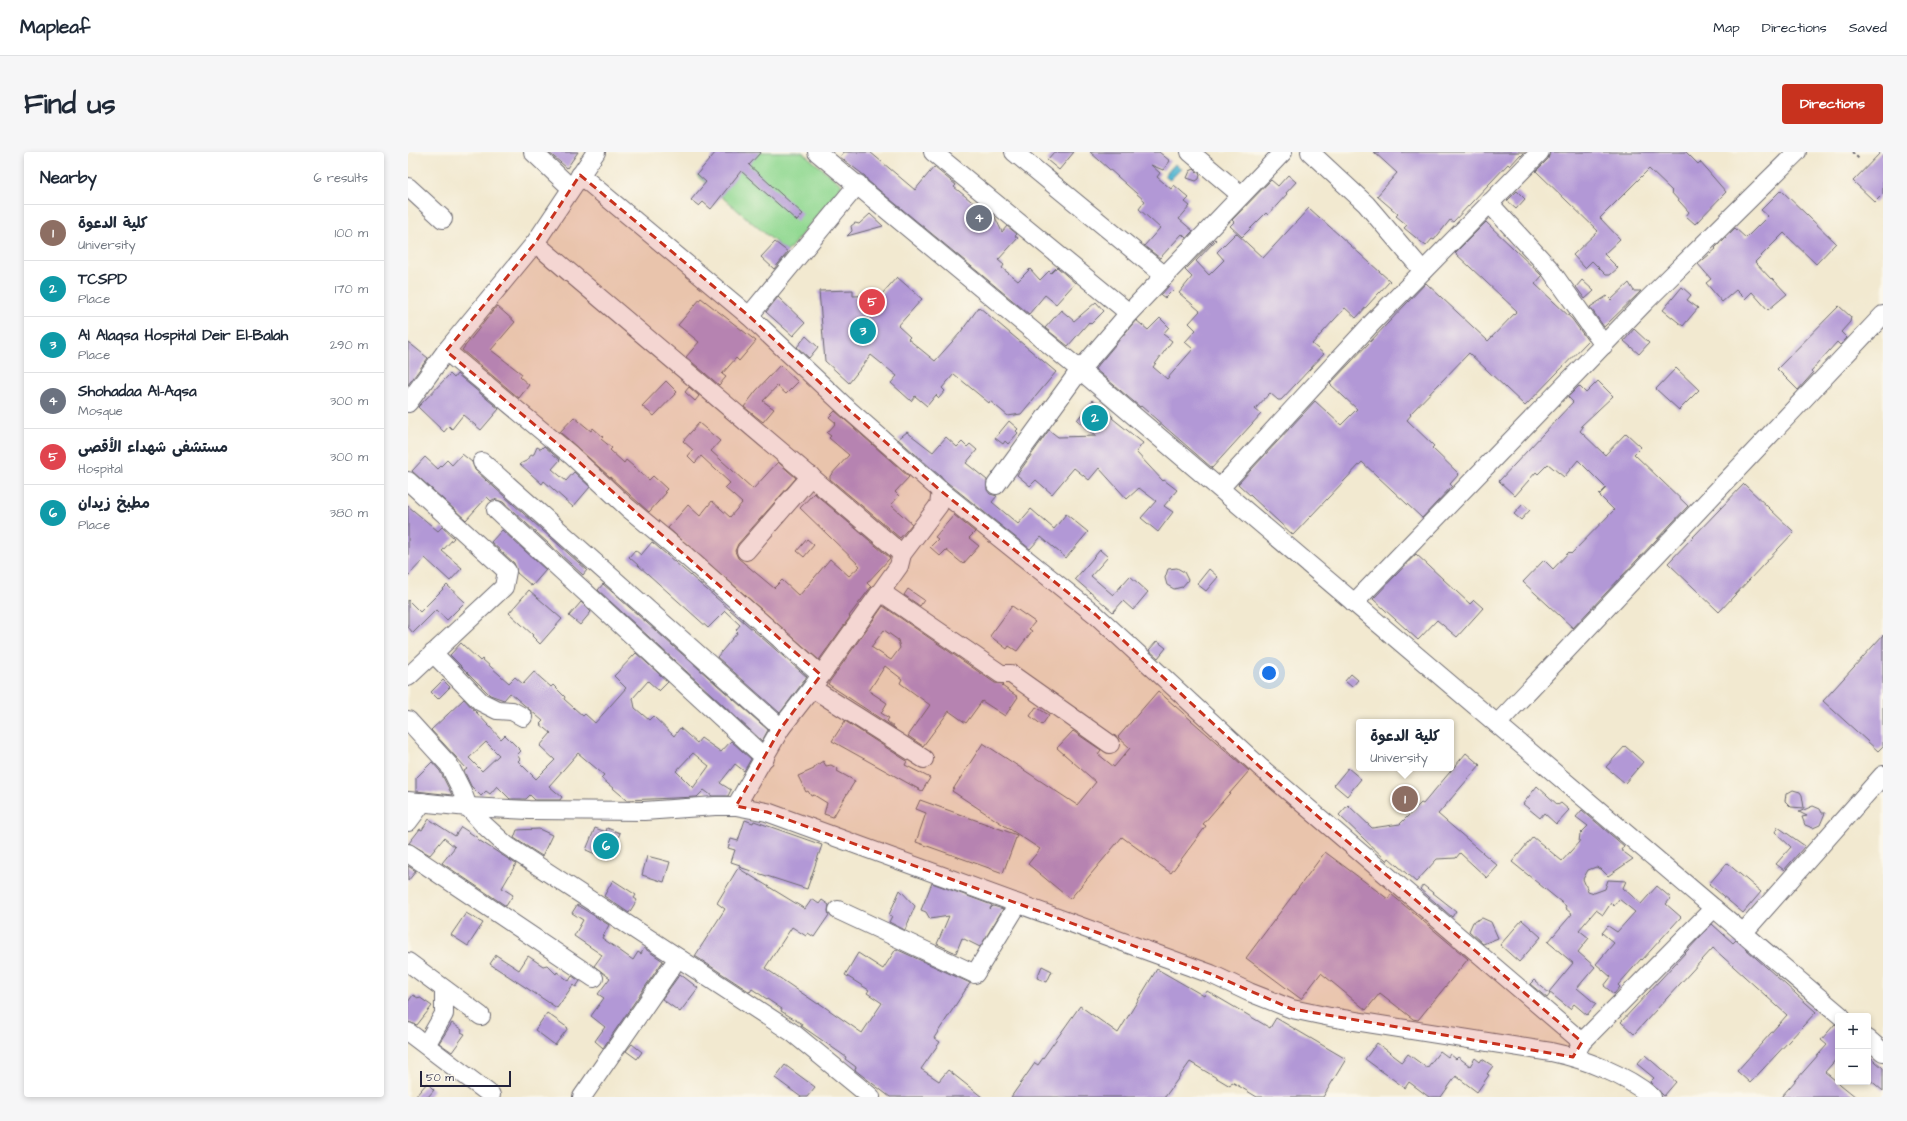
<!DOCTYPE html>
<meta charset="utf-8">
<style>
:root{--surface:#fff;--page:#f6f6f7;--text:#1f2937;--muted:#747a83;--line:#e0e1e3;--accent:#c8321e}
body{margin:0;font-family:"Architects Daughter","Playpen Sans Arabic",sans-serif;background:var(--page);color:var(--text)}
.controls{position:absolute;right:12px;bottom:12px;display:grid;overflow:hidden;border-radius:4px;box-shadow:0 2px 6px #0003}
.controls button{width:36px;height:36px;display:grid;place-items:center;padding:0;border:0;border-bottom:1px solid var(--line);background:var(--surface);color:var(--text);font:20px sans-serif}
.scale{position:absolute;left:12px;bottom:10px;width:91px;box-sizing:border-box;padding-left:4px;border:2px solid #22223b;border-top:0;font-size:11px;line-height:14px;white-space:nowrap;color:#22223b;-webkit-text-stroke:3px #fbf7ec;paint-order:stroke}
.you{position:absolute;left:861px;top:521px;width:14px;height:14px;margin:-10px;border:3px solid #fff;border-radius:50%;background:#1a73e8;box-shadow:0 0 0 6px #1a73e833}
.badge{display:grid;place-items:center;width:26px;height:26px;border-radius:50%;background:var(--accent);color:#fff;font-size:13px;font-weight:700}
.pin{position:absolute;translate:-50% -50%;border:2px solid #fff;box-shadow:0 1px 4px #0006}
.popup{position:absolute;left:948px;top:567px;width:98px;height:52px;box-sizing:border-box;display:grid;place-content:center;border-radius:4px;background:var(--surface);filter:drop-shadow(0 1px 3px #0005);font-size:13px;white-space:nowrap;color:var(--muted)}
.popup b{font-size:15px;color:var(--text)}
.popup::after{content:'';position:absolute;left:50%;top:100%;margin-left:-8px;border:8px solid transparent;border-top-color:var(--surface)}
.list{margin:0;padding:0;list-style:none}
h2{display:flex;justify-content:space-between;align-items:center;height:52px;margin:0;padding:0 16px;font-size:17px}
h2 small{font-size:13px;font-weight:400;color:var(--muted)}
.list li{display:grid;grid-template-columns:26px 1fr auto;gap:12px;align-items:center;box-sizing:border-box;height:56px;padding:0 16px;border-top:1px solid var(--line)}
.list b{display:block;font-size:15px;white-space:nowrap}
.list p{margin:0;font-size:13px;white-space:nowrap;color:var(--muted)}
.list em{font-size:13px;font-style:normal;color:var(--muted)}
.map{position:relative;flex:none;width:1475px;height:945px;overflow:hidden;border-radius:4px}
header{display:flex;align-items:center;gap:24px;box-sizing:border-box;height:56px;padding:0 20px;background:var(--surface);border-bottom:1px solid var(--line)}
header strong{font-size:19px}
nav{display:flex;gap:22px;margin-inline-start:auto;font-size:14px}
.intro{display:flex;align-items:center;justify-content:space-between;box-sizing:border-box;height:96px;padding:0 24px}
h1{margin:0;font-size:28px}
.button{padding:10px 18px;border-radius:4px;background:var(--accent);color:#fff;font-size:14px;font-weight:700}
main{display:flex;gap:24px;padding:0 24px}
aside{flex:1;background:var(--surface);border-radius:4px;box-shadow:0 2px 6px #0003}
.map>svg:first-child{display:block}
.green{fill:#93d993;stroke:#5a7e67}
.water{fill:#51b5d0;stroke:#3a6c86}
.building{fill:#b298d6;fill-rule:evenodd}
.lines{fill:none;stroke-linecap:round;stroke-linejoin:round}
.minor-casing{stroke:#6b686f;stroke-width:20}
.path{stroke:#6b686f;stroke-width:2;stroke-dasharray:3 3;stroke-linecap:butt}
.minor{stroke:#fff;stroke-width:18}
.marked{fill:#c8321e;fill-opacity:0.2;stroke:#c8321e;stroke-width:3;stroke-dasharray:8 5;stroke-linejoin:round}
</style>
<header>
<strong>Mapleaf</strong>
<nav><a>Map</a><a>Directions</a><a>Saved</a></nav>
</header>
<div class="intro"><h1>Find us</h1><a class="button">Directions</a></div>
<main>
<aside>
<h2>Nearby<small>6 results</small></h2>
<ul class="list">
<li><span class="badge" style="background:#8d6e63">1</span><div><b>كلية الدعوة</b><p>University</p></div><em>100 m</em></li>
<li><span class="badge" style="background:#0f9aa8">2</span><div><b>TCSPD</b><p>Place</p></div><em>170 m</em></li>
<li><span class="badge" style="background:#0f9aa8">3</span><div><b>Al Alaqsa Hospital Deir El-Balah</b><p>Place</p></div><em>290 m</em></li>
<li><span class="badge" style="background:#6b7280">4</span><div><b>Shohadaa Al-Aqsa</b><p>Mosque</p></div><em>300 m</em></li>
<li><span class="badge" style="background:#e0444e">5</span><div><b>مستشفى شهداء الأقصى</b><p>Hospital</p></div><em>300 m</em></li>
<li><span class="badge" style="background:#0f9aa8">6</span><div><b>مطبخ زيدان</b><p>Place</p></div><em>380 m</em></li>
</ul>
</aside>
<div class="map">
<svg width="1475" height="945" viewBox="0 0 1475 945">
<rect width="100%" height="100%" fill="#fbf7ec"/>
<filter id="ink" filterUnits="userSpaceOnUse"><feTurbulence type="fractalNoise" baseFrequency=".025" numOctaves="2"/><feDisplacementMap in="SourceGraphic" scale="8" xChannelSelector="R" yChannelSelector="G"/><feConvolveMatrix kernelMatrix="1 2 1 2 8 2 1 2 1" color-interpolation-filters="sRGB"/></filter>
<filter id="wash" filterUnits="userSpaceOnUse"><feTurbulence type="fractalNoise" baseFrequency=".012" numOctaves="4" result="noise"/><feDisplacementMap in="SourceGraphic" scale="16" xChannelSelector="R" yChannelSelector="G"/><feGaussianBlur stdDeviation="0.9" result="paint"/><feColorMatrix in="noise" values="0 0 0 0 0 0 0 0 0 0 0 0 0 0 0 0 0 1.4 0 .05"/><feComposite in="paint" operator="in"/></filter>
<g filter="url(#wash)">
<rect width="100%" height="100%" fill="#f2e9d0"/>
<polygon class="green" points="309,0 394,0 434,33 379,100 289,24"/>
<polygon class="water" points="767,12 773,17 762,28 757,23"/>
<g id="blocks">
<g class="building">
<polygon points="140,0 170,0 159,16"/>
<polygon points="308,0 353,0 341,13 395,62 389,69 333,19 303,57 295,50 291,54 283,48 298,30 289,22"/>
<polygon points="436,0 462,0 507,38 526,15 548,33 546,35 568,53 571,51 587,65 594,80 599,74 609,82 607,84 610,86 590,108 596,113 594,116 610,129 622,117 632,128 641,119 643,121 649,115 667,131 648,152 637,143 621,162 460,29 457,24 432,5"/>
<polygon points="646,0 666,0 651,18 639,8"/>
<polygon points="682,0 751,0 762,9 755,18 743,13 752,21 749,25 763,37 766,33 781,46 777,50 782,54 771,67 785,79 778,86 774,82 752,106 736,94 752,76 731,57 737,49"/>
<polygon points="966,0 1117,0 1113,4 1112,3 1102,14 1100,12 1045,70 1042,68 1026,88 1024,87 1018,94 996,76 999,73 988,64 990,62 969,44 989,21"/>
<polygon points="1142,0 1278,0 1290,12 1292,10 1318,40 1287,72 1278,64 1281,60 1263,40 1264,39 1241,17 1192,66 1212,87 1196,102 1210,116 1202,123 1198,123 1184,109 1177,116 1165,103 1190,79 1128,19 1140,7"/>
<polygon points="1473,0 1475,0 1475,42 1467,50 1445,29"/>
<polygon points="786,17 792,23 791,27 788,29 779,26 782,19"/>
<polygon points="880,23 888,30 878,41 879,42 860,63 858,61 834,85 822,74 826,70 824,68 863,28 870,34"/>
<polygon points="1373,38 1428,91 1408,112 1376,81 1347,110 1363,127 1364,126 1379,142 1360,158 1344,140 1337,147 1328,138 1314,150 1298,131 1303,127 1290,112 1308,97 1307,96 1327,76 1338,86 1360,64 1353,58"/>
<polygon points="1109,39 1117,47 1108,57 1099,49"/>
<polygon points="901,56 982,129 948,166 937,156 904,192 916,202 873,248 870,248 862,241 847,257 853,262 804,316 733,254 732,255 687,217 728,168 740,178 752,166 761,175 755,182 764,189 745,215 759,227 785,197 777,190 788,178 781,171 792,159 771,141 784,125 777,118 807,87 808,88 788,109 801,123 816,108 809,100 828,81 855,106"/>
<polygon points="462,62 475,74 439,84 444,79 443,74 447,71 451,72"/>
<polygon points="1078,70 1133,123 1134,124 1127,132 1164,167 1180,189 1117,254 1061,201 1002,262 1003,263 999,268 1026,294 1024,296 1051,322 1042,332 1044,334 1014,366 954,310 885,383 830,332 907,249 933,273 949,257 922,232 1018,131 1080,189 1109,159 1047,101"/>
<polygon points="367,90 380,100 366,117 353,105"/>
<polygon points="489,125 514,147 490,174 502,185 500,187 527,209 552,181 571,155 648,220 613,262 600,264 582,249 581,251 546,222 534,236 537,239 531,246 528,243 519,254 507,244 503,249 483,231 489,224 463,203 441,231 417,209 411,139 445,138 445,144 473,143"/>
<polygon points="1174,128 1186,139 1177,147 1168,135"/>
<polygon points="1221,131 1226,139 1233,139 1196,175 1182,155 1199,144 1203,148"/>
<polygon points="761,134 765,138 757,146 753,143"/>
<polygon points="1274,135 1283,143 1279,148 1290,156 1275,174 1255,158"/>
<polygon points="370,145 397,171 385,184 358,160"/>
<polygon points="293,146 348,189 331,209 328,206 314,222 318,225 311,233 278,205 291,190 270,173"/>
<polygon points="688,150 696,159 683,172 681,170 660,194 637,176 653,158 666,169"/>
<polygon points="89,154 107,170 83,198 114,222 112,225 121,233 111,246 54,198"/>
<polygon points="1431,154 1443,165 1442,170 1433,180 1439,186 1432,193 1429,190 1403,219 1405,221 1390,238 1369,217"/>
<polygon points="1226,177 1241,191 1231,202 1216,189"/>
<polygon points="398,184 410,195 401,206 389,195"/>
<polygon points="0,190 20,206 0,233"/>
<polygon points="372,213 390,230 378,242 369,234 355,249 366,257 355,270 336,255 348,239"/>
<polygon points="1268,216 1291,238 1271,258 1248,237"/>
<polygon points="42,222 46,226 49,222 91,257 73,278 55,263 44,277 41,274 36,280 10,255"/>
<polygon points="258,229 269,240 246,264 234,254"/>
<polygon points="1190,229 1205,244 1173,274 1175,275 1172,279 1197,303 1218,281 1233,295 1226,302 1280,354 1165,476 1115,430 1136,408 1145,417 1161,400 1163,402 1206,358 1191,343 1198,336 1170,308 1156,325 1140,312 1130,322 1128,320 1107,344 1091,329 1165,250 1160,245 1171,234 1178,241"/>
<polygon points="281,235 291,244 287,249 277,240"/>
<polygon points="685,248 705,265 704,266 735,291 728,300 755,329 756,328 769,338 756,354 765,360 750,380 733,366 748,349 731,336 719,347 691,316 681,328 666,316 644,342 628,328 622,334 609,323 641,278 650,285 688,284 669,268"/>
<polygon points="427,259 501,325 487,340 491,344 483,353 504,372 492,386 422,327 422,324 441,303 421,286 423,284 419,281 428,271 421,265"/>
<polygon points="166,265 183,279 185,276 195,285 193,287 204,296 202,298 216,311 218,308 241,328 245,324 259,337 256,340 258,341 241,360 152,280"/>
<polygon points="601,269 610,277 608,279 610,281 600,292 597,289 595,292 587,286"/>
<polygon points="291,271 312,289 303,299 345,337 370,310 388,326 330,392 327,399 330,406 366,436 374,428 391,444 422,407 441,424 452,414 392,356 406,341 482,406 459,431 463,435 441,464 442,465 411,508 260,376 280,353 292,364 304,349 322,365 334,351 317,336 322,331 293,304 287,311 280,304 285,298 275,289"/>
<polygon points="499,280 525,300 538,285 549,295 554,290 559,295 562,292 569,298 558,311 579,328 579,338 582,342 589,344 584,350 610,372 623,357 646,377 658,362 680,380 658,406 633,385 622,397 540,331 490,287"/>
<polygon points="136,294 152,308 144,317 158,329 166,320 182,335 165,355 136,329 134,332 112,312 120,308 122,304 126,302 129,295 133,297"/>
<polygon points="54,302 64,310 67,318 78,328 77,329 78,328 179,418 175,423 95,350 86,347 83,349 79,345 58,368 4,319 17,305 30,317 39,308 44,313"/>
<polygon points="1336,332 1386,380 1311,460 1260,411"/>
<polygon points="1115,352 1122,358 1113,368 1106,362"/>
<polygon points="0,354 30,379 34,375 46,386 34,399 54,416 42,429 17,406 0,424"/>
<polygon points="546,363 567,380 561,386 571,394 555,412 538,398 532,404 522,395 530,387 527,385"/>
<polygon points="94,378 138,418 124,434 109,421 106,411 83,390"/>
<polygon points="399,387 406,393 396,405 389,399"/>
<polygon points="244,390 399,525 372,561 309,505 330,480 328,478 332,473 317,459 300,476 221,405 227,398 233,403"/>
<polygon points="692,398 700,405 683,424 705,443 722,424 740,440 725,458 715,449 705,460 667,427"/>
<polygon points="1008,402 1062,452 1066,448 1075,456 1049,485 1029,468 1010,488 965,447"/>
<polygon points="769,416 776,420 780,428 774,435 766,437 759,433 757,426 760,417"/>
<polygon points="801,417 810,425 798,439 789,432"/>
<polygon points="195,432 360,578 354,589 190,438"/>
<polygon points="39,433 57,450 39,468 28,458 5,481 0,475 0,448 12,460"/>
<polygon points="500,437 516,448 512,454 496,443"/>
<polygon points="121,438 154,467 132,492 124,484 125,483 101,461"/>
<polygon points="173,450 183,460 172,473 161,464"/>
<path d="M475,454L587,531L596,532L594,534L610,545L597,564L574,549L558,571L541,559L515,594L500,584L522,553L492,531L494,527L477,514L461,539L479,551L473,561L481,566L479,569L488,577L420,532ZM476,478L490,488L492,496L483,508L463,495Z"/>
<polygon points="604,454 627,470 621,477 624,479 609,499 601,494 599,497 582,484"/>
<polygon points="1475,483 1475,594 1470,599 1415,549"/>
<polygon points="749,489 758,496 750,506 741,498"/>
<path d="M53,491L72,509L74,507L101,531L107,525L115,532L126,520L143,535L145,533L157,545L156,547L175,564L177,562L187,571L218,536L206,524L228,501L260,530L251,539L240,529L225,546L227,556L241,568L245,564L266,584L272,576L289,591L293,586L313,600L323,589L343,607L336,619L327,612L312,631L323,638L320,644H304L296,638L289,645L219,648L193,626L196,623L170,601L141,634L154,645L152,648H127L122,643L118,647H102L89,634L82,642L78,639L73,644L63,634L56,619L59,617L23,578L56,547L93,587L97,583L113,599L109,603L112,607L110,609L128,627L147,608L132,594L143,581L132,572L135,569L102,541L96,548L82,543L42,503ZM78,590L91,603L74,619L61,606ZM285,601L301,614L285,636L268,619Z"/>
<polygon points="943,522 950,528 944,535 937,529"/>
<polygon points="35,528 42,535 30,547 23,540"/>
<polygon points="750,539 841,619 795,672 798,674 763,721 714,685 662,747 620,712 632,697 544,639 575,591 669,653 688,630 649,596 665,579 693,598 690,602 706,615 722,596 710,585"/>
<polygon points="628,555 641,563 634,573 622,564"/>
<polygon points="437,569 499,609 497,613 522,626 514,639 424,589"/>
<polygon points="1217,594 1235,610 1217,631 1198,615"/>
<polygon points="1058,601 1072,613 1030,662 1090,714 1079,726 1052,701 1048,706 1029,707 1008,730 981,706 979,709 931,663 940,653 964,676 992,672 1013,651 1015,652"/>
<polygon points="415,609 418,614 423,613 430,617 429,619 447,629 425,665 416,662 419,651 406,643 403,644 400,639 398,640 390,624 406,617 406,615"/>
<polygon points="24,610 32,619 44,643 8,639 8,626"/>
<polygon points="940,616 953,627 939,644 926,633"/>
<polygon points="1129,634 1150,653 1153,651 1161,658 1148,672 1136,661 1132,666 1115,652"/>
<polygon points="1385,638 1392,640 1394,643 1396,656 1383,655 1377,649 1378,642"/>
<polygon points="512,648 609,683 595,721 508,690 518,661 508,657"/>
<polygon points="1405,654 1412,657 1414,661 1417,661 1412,673 1405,676 1397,673 1394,665 1399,664 1391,660"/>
<polygon points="1174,658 1216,694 1213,698 1225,707 1200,724 1193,717 1188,715 1180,718 1175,727 1180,739 1186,741 1197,737 1200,728 1218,729 1215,736 1233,752 1249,734 1263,746 1258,752 1273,765 1234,808 1233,807 1210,833 1212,835 1206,842 1196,834 1203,825 1188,812 1206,791 1194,781 1200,774 1209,780 1227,760 1211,747 1206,754 1203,751 1195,763 1188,758 1171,778 1181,786 1170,800 1187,815 1169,836 1188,852 1179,863 1166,852 1162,857 1141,840 1165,811 1140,790 1164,762 1157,756 1158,754 1104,710 1125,685 1154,709 1171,690 1172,682 1180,674 1168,665"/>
<polygon points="21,667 47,684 53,675 70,686 69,687 108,712 94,736 105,743 98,754 34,711 47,695 36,686 22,703 1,691 12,677 14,678"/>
<polygon points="337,668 345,671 346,669 414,693 399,737 331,715 332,713 323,710 327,698 320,696 323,687 330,689"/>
<polygon points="1370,675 1397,694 1376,718 1368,712 1383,695 1367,680"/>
<polygon points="187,676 198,680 199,676 212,681 201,708 178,698"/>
<polygon points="131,677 144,683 134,704 106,686 109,678"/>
<polygon points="917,700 980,747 983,742 1060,807 1010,868 1005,867 972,841 958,858 913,821 893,847 838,806"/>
<polygon points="239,704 262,710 256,730 234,723"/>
<polygon points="1319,711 1353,740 1335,761 1301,732"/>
<polygon points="0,714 8,719 0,729"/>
<polygon points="330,716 397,757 404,747 411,752 414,748 421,753 420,759 421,763 406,785 400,781 398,784 384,775 357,816 410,852 411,851 454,881 474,851 459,841 461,838 437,823 450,801 475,817 488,797 562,831 526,886 532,890 513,917 531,929 540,918 574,945 482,945 447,918 448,915 437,907 438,905 395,875 393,874 394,872 373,859 374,857 344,837 342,840 287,804 317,757 309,751"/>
<polygon points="205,728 228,743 226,746 229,748 221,761 196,744"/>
<polygon points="524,731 584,753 582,757 585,754 595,757 572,795 554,786 548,801 529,792 541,764 522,767 518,760 513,758"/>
<polygon points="1015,733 1048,759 1044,765 1012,737"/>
<polygon points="492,738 507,754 497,778 481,770 484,764 481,763"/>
<polygon points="169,753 201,773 194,786 225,808 230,800 233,802 236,796 255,809 195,896 187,889 197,875 183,864 196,846 190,842 202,826 186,814 194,803 166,784 175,768 164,761"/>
<polygon points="58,761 75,771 60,794 43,783"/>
<polygon points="1074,766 1083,770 1090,786 1075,792 1061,779 1065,770"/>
<polygon points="1114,768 1133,785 1111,810 1092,793"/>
<polygon points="1304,772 1325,791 1328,788 1408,860 1342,931 1329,919 1379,863 1305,796 1226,882 1213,870"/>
<polygon points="88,803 111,818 120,804 135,814 139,813 148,822 149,820 161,829 164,824 172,829 168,835 165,833 149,856 82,812"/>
<polygon points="634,814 644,819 639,830 629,826"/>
<polygon points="749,817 796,844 799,839 862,876 868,866 938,907 915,945 849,945 824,930 822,934 782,910 757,945 603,945 627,911 630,913 672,854 710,881"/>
<polygon points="272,822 290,836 272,860 254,847"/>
<polygon points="1126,828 1142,842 1139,846 1122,832"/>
<polygon points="5,843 10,846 11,845 24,854 9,873 0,870 0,850"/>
<polygon points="139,861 160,876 147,893 127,878"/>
<polygon points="44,871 54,878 53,880 57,882 44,900 31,891"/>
<polygon points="1427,872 1430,874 1430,905 1417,920 1448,945 1373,945 1419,893 1413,888"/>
<polygon points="969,891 994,910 1000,902 1019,916 1032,899 1040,905 1042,902 1048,907 1050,905 1062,914 1067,906 1072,910 1074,907 1085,914 1079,922 1081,923 1069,940 1048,924 1033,945 1021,945 1001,930 997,936 957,907"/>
<polygon points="224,892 234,900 229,907 218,899"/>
<polygon points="1237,903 1268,930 1256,944 1242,930 1246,926 1229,912"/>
<polygon points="1460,903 1475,916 1475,939 1460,926"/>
<polygon points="377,913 407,935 399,945 393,945 367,926"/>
<polygon points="19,931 26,938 20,945 7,945"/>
</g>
</g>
</g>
<g filter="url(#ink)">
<use href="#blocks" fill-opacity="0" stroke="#6b686f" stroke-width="1"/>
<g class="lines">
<g class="minor-casing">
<g id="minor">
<polyline points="125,0 163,36"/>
<polyline points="409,0 672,218 1433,864"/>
<polyline points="525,0 721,161"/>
<polyline points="606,0 757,124"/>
<polyline points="782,0 833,43"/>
<polyline points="902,0 958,52 1015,119"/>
<polyline points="172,23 341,164 441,258 533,339 688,463 852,615 1174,890"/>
<polyline points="0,35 35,67"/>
<polyline points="1081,51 1141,116 1196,193"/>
<polyline points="127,91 494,402"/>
<polyline points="341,164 450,32"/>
<polyline points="38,199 163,303 220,356 278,404 413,523"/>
<polyline points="0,251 38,199 127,91 188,0"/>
<polyline points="74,310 373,576"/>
<polyline points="0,329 99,419 96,435 0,525"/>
<polyline points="588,333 672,218 721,161 875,0"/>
<polyline points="812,336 964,171 1132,0"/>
<polyline points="88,358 357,606"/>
<polyline points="338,399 403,324"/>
<polyline points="473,440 593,522 603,522 702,592"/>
<polyline points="946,451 1236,151 1389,0"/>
<polyline points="25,501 73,550 89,558 104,559 115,565"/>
<polyline points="404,536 516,607"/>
<polyline points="0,568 41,613 54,639 60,655 75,672 98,693 385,881 463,945"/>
<polyline points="1089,572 1475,163"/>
<path d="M0,649L60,655L121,658L236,659L307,654H328L359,660L803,822L841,840L884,857L922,865L1143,900C1177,907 1218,923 1244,945"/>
<polyline points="328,654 373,576 404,536 491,414 494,402 531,353 533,339"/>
<polyline points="0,670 15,650"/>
<polyline points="0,701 186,826"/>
<polyline points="430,758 567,822 610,752"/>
<polyline points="1335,781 1475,623"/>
<polyline points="0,810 73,864"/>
<polyline points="0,880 83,943"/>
<polyline points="1460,887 1475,900"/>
<polyline points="18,893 36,862 36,837"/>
<polyline points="1169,899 1174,890 1306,756"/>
<polyline points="174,945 270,806"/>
</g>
</g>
<polyline class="path" points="1444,0 1452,8"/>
<use href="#minor" class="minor"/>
</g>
</g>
<path class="marked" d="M172,23L341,164L441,258L533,339L688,463L852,615L1174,890L1165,905L884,857L803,822L359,660L328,654L373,576L413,523L163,303L38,199L127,91Z"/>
</svg>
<div class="controls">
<button>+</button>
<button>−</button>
</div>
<div class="scale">50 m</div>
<div class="you"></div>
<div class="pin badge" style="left:997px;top:647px;background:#8d6e63">1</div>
<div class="popup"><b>كلية الدعوة</b>University</div>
<div class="pin badge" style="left:687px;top:266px;background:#0f9aa8">2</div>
<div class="pin badge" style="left:455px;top:179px;background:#0f9aa8">3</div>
<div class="pin badge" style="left:571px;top:66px;background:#6b7280">4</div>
<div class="pin badge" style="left:464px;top:150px;background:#e0444e">5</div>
<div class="pin badge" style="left:198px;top:694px;background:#0f9aa8">6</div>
</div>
</main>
